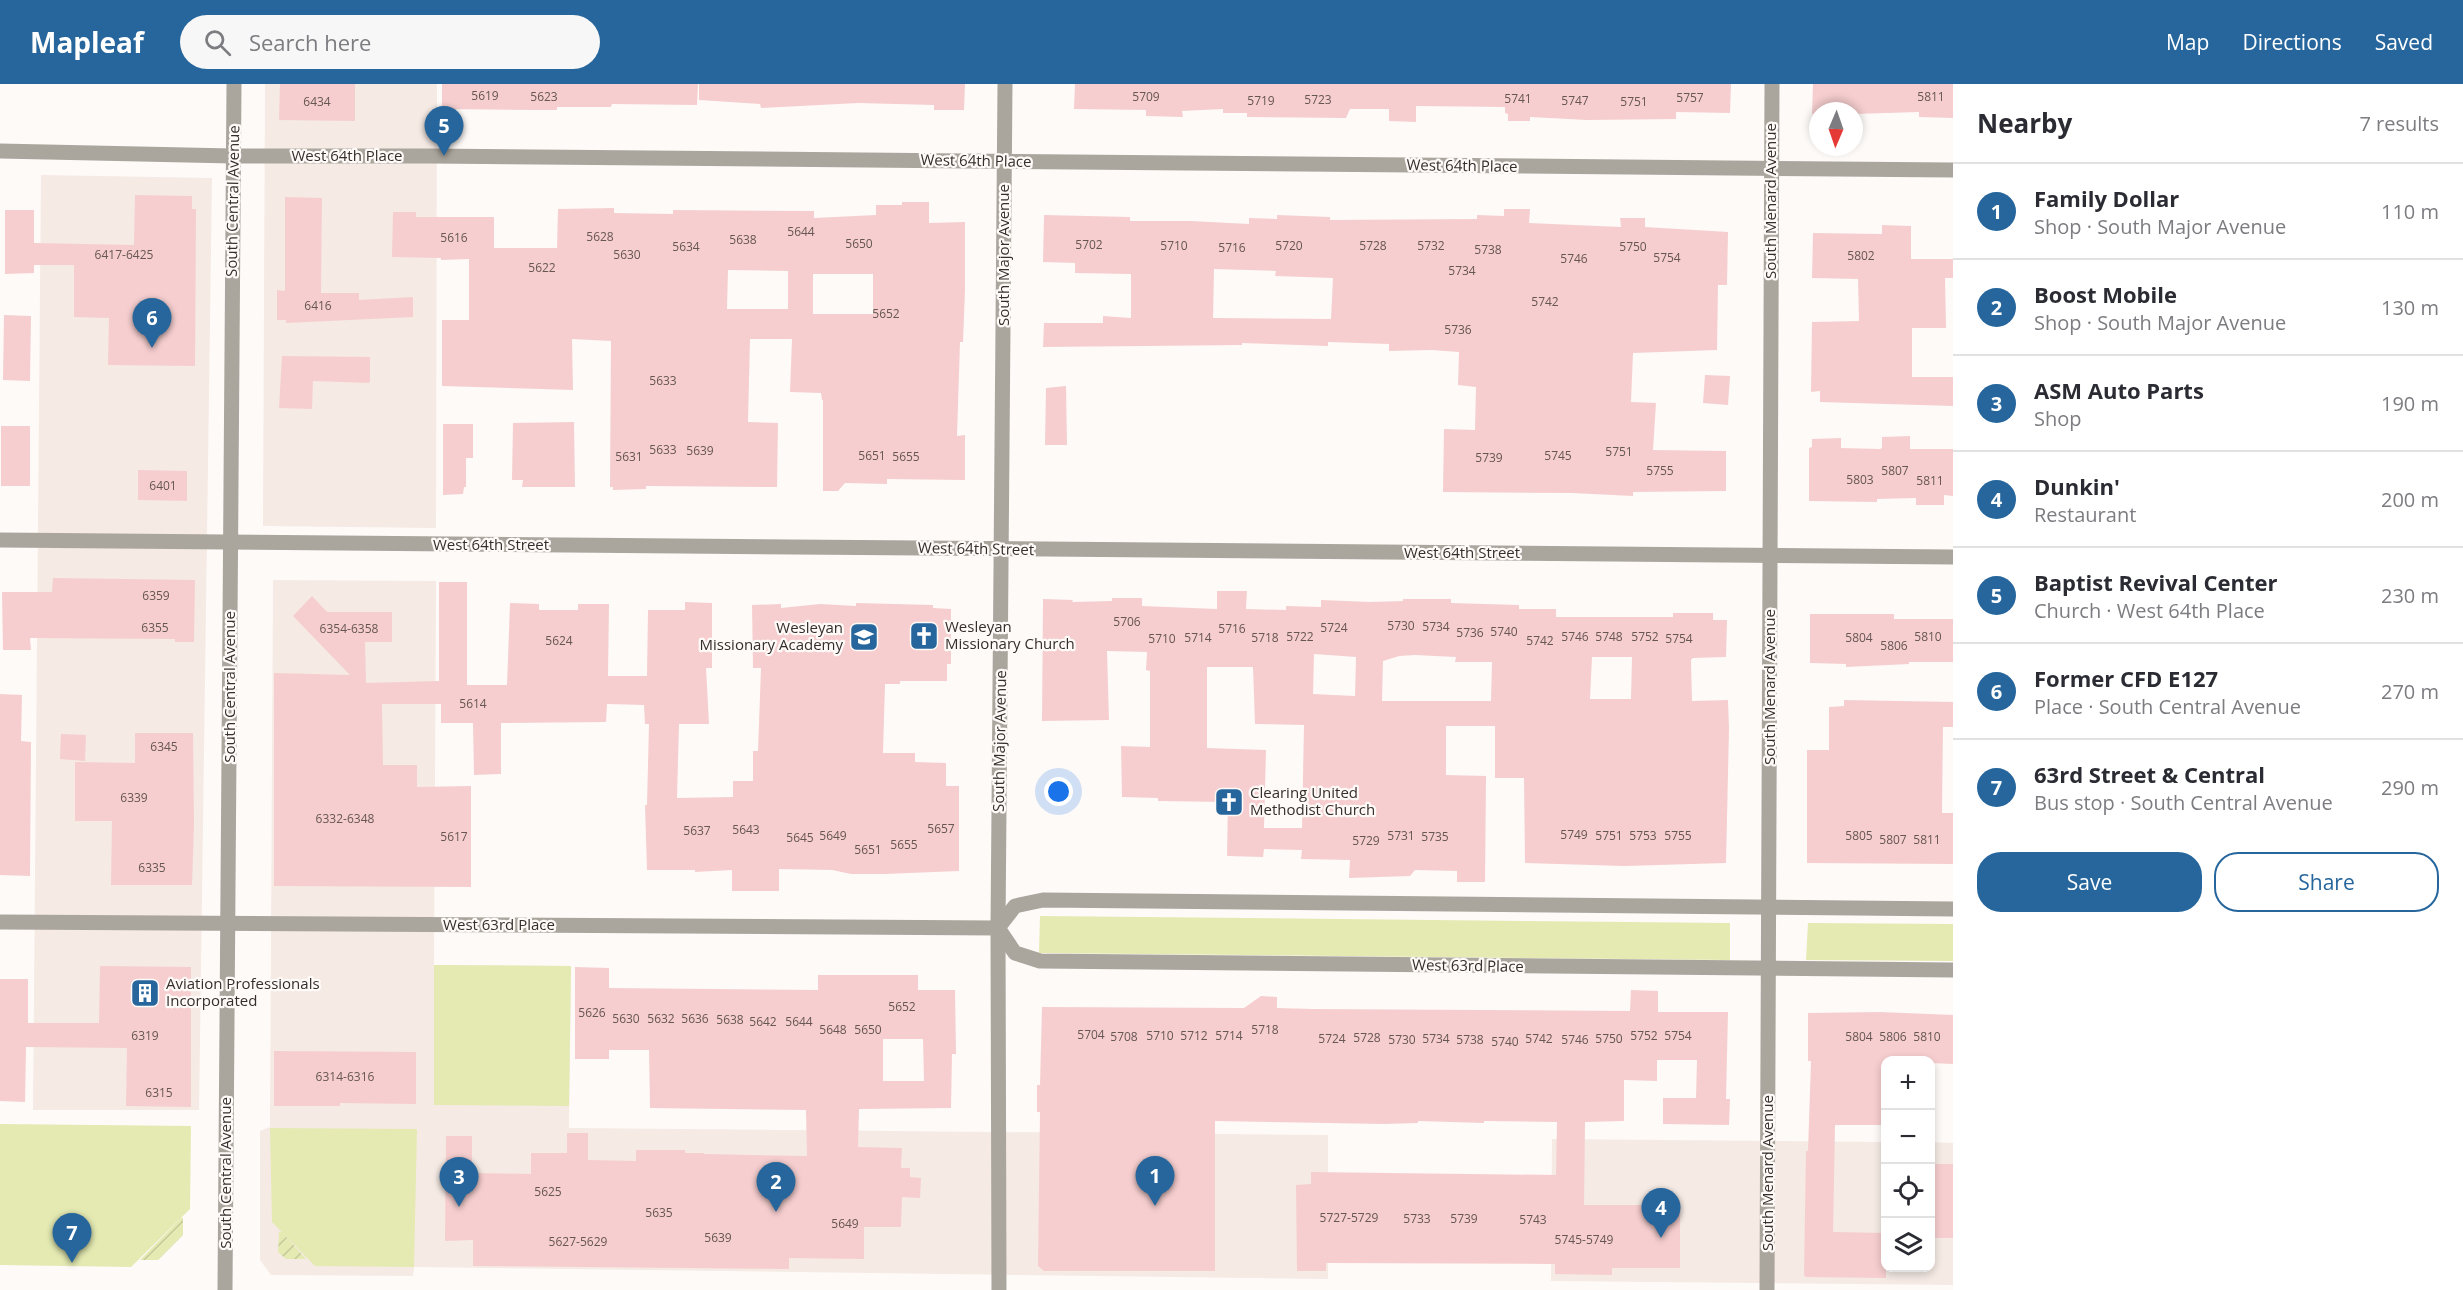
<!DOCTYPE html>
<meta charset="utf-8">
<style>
:root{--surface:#fff;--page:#f7f7f7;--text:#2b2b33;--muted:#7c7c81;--line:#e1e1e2;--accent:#26669c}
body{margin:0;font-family:"Open Sans",sans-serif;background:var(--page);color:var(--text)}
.controls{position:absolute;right:18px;bottom:18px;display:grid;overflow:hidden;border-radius:12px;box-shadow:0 3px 9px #0003}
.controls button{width:54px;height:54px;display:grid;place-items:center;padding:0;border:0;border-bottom:2px solid var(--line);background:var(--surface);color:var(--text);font:30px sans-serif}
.compass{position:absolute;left:1809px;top:18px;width:54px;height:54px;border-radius:50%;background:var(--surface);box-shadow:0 3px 9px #0003;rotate:182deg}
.you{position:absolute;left:1059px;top:708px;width:21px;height:21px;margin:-15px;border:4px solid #fff;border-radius:50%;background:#1a73e8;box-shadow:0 0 0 9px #1a73e833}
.badge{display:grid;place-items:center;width:39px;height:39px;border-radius:50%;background:var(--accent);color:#fff;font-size:20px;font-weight:700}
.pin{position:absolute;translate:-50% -50px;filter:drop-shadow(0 2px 3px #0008)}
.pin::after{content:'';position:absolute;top:32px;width:21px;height:18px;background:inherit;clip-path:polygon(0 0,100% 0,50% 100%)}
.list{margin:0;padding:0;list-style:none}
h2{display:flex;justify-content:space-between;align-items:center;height:78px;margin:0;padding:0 24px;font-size:26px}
h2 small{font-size:20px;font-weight:400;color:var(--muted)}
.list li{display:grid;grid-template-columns:39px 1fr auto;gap:18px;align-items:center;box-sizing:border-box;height:96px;padding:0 24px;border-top:2px solid var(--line)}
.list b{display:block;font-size:22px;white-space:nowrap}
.list p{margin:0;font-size:20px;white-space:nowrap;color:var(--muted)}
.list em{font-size:20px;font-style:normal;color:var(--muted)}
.actions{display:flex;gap:12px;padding:18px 24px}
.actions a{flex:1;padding:14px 0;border:2px solid var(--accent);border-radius:24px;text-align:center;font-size:21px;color:var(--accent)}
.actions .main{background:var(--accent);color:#fff}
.icon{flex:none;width:33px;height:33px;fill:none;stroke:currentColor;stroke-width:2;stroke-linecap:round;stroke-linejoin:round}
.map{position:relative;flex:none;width:1953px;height:1206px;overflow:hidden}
header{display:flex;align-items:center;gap:36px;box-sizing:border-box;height:84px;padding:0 30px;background:var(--accent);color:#fff}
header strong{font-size:28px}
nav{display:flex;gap:33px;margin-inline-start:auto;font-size:21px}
.search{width:420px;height:54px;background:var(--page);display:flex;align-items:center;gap:15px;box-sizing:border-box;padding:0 21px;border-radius:33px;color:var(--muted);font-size:22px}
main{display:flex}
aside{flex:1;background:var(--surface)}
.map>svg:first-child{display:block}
.built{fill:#f5eae4}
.grass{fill:#e4eab2}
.garden{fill:url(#garden-furrows)}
.building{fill:#f6cecf;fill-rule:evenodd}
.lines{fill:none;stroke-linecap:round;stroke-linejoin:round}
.minor{stroke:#aaa69e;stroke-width:15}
.labels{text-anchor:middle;stroke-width:4.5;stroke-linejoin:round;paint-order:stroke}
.number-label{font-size:12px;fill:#665654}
.street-label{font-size:15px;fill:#362e2b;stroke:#fefaf8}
.poi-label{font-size:15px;fill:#362e2b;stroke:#fefaf8;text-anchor:start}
</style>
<header>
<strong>Mapleaf</strong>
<div class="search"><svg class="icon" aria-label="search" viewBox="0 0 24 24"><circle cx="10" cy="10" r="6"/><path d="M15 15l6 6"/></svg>Search here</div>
<nav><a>Map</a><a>Directions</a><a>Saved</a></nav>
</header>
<main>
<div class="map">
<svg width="1953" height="1206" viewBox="0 0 1953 1206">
<defs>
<pattern id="garden-furrows" width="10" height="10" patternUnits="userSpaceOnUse" patternTransform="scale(1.5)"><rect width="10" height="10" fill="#e4eab2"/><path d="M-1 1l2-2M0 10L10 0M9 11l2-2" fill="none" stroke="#c4c999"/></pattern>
</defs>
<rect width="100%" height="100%" fill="#fefaf8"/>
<g class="built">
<polygon points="265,0 437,0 436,444 263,442"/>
<polygon points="41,91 212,94 199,1026 33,1026"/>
<polygon points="273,496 436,497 434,881 571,882 569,1044 1328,1051 1328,1195 414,1183 413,1192 271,1191 260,1176 260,1047 270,1043"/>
<polygon points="1552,1055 1885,1058 1886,1184 1930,1184 1931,1058 1953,1059 1953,1201 1551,1197"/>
</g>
<g class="grass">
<polygon points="1040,832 1730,839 1730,876 1039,869"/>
<polygon points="1808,839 1953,840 1953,877 1806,876"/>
<polygon points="434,881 571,882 569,1022 434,1021"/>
<polygon points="0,1040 191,1042 190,1125 131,1183 0,1181"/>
<polygon points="270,1044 417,1045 414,1183 315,1182 272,1138"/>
</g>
<g class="garden">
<polygon points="181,1134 183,1134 183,1151 158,1176 140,1176"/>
<polygon points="279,1148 282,1148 306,1175 286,1175 278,1168"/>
</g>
<g class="building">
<polygon points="280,0 355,0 355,37 279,36"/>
<polygon points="442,0 698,0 697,21 612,20 611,23 557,23 557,26 532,26 442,25"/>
<polygon points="699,0 965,0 964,26 934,26 934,21 858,19 761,24 760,20 699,16"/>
<polygon points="1075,0 1731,0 1730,29 1676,28 1676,35 1587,36 1530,33 1530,37 1508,37 1508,30 1505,29 1505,23 1416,22 1416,38 1389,37 1389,25 1350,25 1346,34 1247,33 1247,29 1223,29 1223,25 1182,27 1183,33 1146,32 1146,26 1074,25"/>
<polygon points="1813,0 1953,0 1953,34 1919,33 1919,28 1854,30 1854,27 1818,27 1818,30 1812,30"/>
<polygon points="135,111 192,112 192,125 196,125 195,282 108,281 109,234 74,233 74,181 34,181 34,189 5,190 5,126 34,126 34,159 134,161"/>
<polygon points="285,113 322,114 321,209 359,209 359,216 413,213 413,233 286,239 286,236 277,236 277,206 285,207"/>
<path d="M902,118H929V139L965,138V206L963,258H960L957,352L965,351V396L887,395V400L845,399L838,407H823V316H822L821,309L790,308L792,255H750L748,338L778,339L777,403L646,402V405L613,406V403H610L611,257L572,255L573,306L442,302V236H469V175L441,176V174L392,173L393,128H416V133H494V164H557L558,125L614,124V129L673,130V126L814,127V134L876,131V121H902ZM728,186L788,187V225H727ZM813,190H873V230H813Z"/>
<path d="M1504,125H1530L1529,139L1621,143L1620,134H1645V143L1728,148L1727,201H1718L1717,266L1633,269L1631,318L1656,319L1653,366L1726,367V407L1633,408V412L1572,409L1443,408L1444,345L1475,346L1476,303L1458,301L1459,268L1431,266L1389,267V260L1328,258V262L1242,259V261L1043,263L1044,239H1103V232L1131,234V190L1075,189V179L1043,178L1044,131L1130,133V137H1191L1249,140V134L1277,135V131L1330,133V136L1477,135V131L1504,132ZM1214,185L1276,187L1275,192L1333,194L1331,235L1213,234Z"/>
<polygon points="1882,141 1911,142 1911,175 1953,175 1953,194 1945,194 1946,244 1912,244 1912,293 1953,293 1953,322 1820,318 1820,307 1811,308 1812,238 1859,237 1858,195 1812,194 1813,149 1882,150"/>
<polygon points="4,231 31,232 30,297 3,296"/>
<polygon points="282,272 370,273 370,296 369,299 313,297 312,325 279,324"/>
<polygon points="1705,291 1730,292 1728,321 1703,319"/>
<polygon points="1066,302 1067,361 1045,361 1046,304"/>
<polygon points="574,338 575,403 522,403 523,396 512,396 513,339"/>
<polygon points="443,340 473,340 473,374 466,374 466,403 464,403 463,410 443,411"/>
<rect x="1" y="342" width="29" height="60"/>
<polygon points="1910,352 1910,365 1953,365 1953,412 1944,411 1944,421 1916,421 1916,414 1877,415 1877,418 1809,417 1809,364 1812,363 1812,355 1841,354 1841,364 1880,365 1882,364 1882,353"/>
<polygon points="138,386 187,387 187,417 138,416"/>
<polygon points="53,494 195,496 194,558 175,558 175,555 30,554 31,566 3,566 2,508 52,508"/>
<polygon points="439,498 467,498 467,601 507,601 510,519 539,520 539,526 578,526 578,520 609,520 608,592 647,592 648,526 685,526 685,518 712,519 712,584 706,584 709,640 679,640 677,714 733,713 733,697 753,697 753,667 758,667 761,584 753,584 752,521 781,520 781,524 820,520 856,522 856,519 933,521 933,524 951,525 951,580 947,580 947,597 900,597 900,600 885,600 883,669 915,669 915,678 946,679 946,702 959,702 959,787 884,790 851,790 832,786 779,785 779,807 732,807 732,786 695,788 695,786 647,786 645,721 647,721 649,640 645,640 644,621 607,620 606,638 501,639 501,690 474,691 473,639 441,639 441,620 382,620 383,681 417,681 417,703 471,702 471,803 274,802 274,589 350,591 293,532 312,512 327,528 392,528 392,558 365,558 366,599 439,597"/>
<path d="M1217,507H1247L1246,525L1286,526V522L1321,523V516L1370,518L1403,517V515H1451V519L1519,521V525H1556V533H1673V529H1713V536H1727L1726,573L1693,574L1691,576L1692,617L1728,616L1729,645L1726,779L1624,782L1525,779L1524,694H1495V642H1446V691L1486,692L1485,798H1457V787L1415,786L1410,792L1349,794L1350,776L1301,775L1302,766L1264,765L1263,773L1227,772L1228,718L1158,717V714L1122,713L1121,662L1150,663V587L1146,586L1147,568L1107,567L1109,636L1042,637L1043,515L1073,516L1072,518L1112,517V514H1142V522L1217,525ZM1314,570L1356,573L1355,612L1313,610ZM1415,571L1456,573L1455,578H1492L1491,617H1382L1383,577L1399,572ZM1592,573H1632L1631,615H1590ZM1207,583H1253L1255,640L1304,641L1302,744H1264L1266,666L1207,664Z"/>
<polygon points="1810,530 1894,530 1894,535 1953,535 1953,578 1909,578 1909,580 1846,583 1846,580 1810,579"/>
<polygon points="0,610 22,611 21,657 31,658 30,792 0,791"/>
<polygon points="1844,616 1953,618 1953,643 1943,643 1942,729 1953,729 1953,780 1807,779 1807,666 1829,666 1829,623 1844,622"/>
<polygon points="135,649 193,649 194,740 192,801 111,801 112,737 75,737 75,678 135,679"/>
<polygon points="61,650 86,651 85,677 60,675"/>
<polygon points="100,882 191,883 191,1023 126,1022 127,964 26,963 25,1018 0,1017 0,895 28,895 28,939 99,939"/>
<path d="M575,883L609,884V904L818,906V891H918V906H955L956,970H952L951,1024L859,1025L858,1063L902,1064L901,1084H910V1093L921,1094L920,1114L902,1113L901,1143H864V1175L789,1174V1185L473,1182V1156L445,1157L446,1052H472V1089L531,1090V1069H567V1049H588V1076L636,1077V1066H685V1069H704V1070L807,1072L806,1026L650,1024L649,966H609V975H575ZM883,955H923L924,997H883Z"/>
<polygon points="1631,906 1658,907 1658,928 1728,928 1726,1015 1730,1015 1729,1041 1663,1040 1663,1014 1696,1014 1697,976 1657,976 1657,997 1624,996 1624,1037 1585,1038 1584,1121 1643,1121 1642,1116 1680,1116 1680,1184 1612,1184 1612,1191 1555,1190 1555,1180 1326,1179 1326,1187 1297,1187 1296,1101 1311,1100 1311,1088 1556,1091 1557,1038 1484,1037 1484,1039 1418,1037 1418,1039 1383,1040 1215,1037 1215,1187 1044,1187 1038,1182 1040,1028 1037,1028 1037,1001 1040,1001 1042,923 1244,924 1261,912 1277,913 1277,924 1313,925 1630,927"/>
<polygon points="1880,928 1953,931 1953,980 1930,979 1930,976 1886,976 1886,1041 1835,1041 1833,1148 1886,1149 1886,1194 1806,1193 1804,1191 1806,1067 1808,1067 1811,977 1808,977 1808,929"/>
<polygon points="274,967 416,968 416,1020 340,1019 340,1022 274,1022"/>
<rect x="1930" y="1080" width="23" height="74"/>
</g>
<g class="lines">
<g class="minor">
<polyline points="0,67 233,72 430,72 1953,86"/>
<polyline points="0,456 1953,473"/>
<polyline points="0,838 998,844"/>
<polyline points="998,844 1015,869 1040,877 1953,886"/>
<polyline points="998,844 1015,822 1043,816 1953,825"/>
<polyline points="225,1206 234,0"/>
<polyline points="999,1206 998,844 1005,0"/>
<polyline points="1767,1206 1772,0"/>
</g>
</g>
<defs>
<g id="church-square" transform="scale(1.5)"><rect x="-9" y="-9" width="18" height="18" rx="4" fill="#26669c" stroke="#fefaf8"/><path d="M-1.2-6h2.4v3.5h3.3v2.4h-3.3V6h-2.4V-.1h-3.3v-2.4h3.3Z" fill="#fff"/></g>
<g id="school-square" transform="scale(1.5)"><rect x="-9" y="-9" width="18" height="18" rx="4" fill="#26669c" stroke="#fefaf8"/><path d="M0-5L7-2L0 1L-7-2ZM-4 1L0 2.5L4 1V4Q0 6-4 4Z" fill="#fff"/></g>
<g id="building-square" transform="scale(1.5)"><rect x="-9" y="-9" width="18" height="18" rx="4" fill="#26669c" stroke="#fefaf8"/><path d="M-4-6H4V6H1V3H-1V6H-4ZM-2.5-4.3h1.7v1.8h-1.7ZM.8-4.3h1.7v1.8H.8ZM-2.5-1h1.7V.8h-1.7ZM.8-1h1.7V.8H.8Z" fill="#fff"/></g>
</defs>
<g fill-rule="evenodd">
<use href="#church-square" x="924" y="552"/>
<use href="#school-square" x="864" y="553"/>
<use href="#church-square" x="1229" y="718"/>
<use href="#building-square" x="145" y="909"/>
</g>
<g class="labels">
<g class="number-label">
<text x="485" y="16">5619</text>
<text x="544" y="17">5623</text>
<text x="1146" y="17">5709</text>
<text x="1931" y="17">5811</text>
<text x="1690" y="18">5757</text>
<text x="1518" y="19">5741</text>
<text x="1318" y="20">5723</text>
<text x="1261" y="21">5719</text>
<text x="1575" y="21">5747</text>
<text x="317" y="22">6434</text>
<text x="1634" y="22">5751</text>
<text x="801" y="152">5644</text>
<text x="600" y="157">5628</text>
<text x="454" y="158">5616</text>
<text x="743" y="160">5638</text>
<text x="859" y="164">5650</text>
<text x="1089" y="165">5702</text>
<text x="1174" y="166">5710</text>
<text x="1289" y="166">5720</text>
<text x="1373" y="166">5728</text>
<text x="1431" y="166">5732</text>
<text x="686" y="167">5634</text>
<text x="1633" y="167">5750</text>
<text x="1232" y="168">5716</text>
<text x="1488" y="170">5738</text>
<text x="124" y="175">6417-6425</text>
<text x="627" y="175">5630</text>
<text x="1861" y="176">5802</text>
<text x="1667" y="178">5754</text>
<text x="1574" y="179">5746</text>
<text x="542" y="188">5622</text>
<text x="1462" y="191">5734</text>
<text x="1545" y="222">5742</text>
<text x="318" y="226">6416</text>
<text x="886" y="234">5652</text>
<text x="1458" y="250">5736</text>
<text x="663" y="301">5633</text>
<text x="663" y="370">5633</text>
<text x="700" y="371">5639</text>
<text x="1619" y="372">5751</text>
<text x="872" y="376">5651</text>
<text x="1558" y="376">5745</text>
<text x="629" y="377">5631</text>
<text x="906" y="377">5655</text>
<text x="1489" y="378">5739</text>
<text x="1660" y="391">5755</text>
<text x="1895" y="391">5807</text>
<text x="1860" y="400">5803</text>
<text x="1930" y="401">5811</text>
<text x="163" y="406">6401</text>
<text x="156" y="516">6359</text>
<text x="1127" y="542">5706</text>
<text x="1401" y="546">5730</text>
<text x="1436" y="547">5734</text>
<text x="155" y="548">6355</text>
<text x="1334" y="548">5724</text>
<text x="349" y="549">6354-6358</text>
<text x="1232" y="549">5716</text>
<text x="1504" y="552">5740</text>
<text x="1470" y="553">5736</text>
<text x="1300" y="557">5722</text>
<text x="1575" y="557">5746</text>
<text x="1609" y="557">5748</text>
<text x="1645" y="557">5752</text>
<text x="1928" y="557">5810</text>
<text x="1198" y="558">5714</text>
<text x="1265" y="558">5718</text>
<text x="1859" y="558">5804</text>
<text x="1162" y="559">5710</text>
<text x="1679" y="559">5754</text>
<text x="559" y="561">5624</text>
<text x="1540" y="561">5742</text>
<text x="1894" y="566">5806</text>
<text x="473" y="624">5614</text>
<text x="164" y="667">6345</text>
<text x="134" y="718">6339</text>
<text x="345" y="739">6332-6348</text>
<text x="941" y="749">5657</text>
<text x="746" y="750">5643</text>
<text x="697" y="751">5637</text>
<text x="1574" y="755">5749</text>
<text x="833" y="756">5649</text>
<text x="1401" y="756">5731</text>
<text x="1609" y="756">5751</text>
<text x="1643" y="756">5753</text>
<text x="1678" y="756">5755</text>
<text x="1859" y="756">5805</text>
<text x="454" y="757">5617</text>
<text x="1435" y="757">5735</text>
<text x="800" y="758">5645</text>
<text x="1893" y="760">5807</text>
<text x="1927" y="760">5811</text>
<text x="1366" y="761">5729</text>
<text x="904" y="765">5655</text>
<text x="868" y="770">5651</text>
<text x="152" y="788">6335</text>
<text x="902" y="927">5652</text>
<text x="592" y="933">5626</text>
<text x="626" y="939">5630</text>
<text x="661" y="939">5632</text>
<text x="695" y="939">5636</text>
<text x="730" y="940">5638</text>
<text x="763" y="942">5642</text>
<text x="799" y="942">5644</text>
<text x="833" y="950">5648</text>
<text x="868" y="950">5650</text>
<text x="1265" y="950">5718</text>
<text x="1091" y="955">5704</text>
<text x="145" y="956">6319</text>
<text x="1160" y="956">5710</text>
<text x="1194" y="956">5712</text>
<text x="1229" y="956">5714</text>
<text x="1644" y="956">5752</text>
<text x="1678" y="956">5754</text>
<text x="1124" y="957">5708</text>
<text x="1859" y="957">5804</text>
<text x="1893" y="957">5806</text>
<text x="1927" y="957">5810</text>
<text x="1367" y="958">5728</text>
<text x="1332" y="959">5724</text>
<text x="1436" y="959">5734</text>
<text x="1539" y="959">5742</text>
<text x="1609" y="959">5750</text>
<text x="1402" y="960">5730</text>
<text x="1470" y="960">5738</text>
<text x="1575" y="960">5746</text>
<text x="1505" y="962">5740</text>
<text x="345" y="997">6314-6316</text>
<text x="159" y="1013">6315</text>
<text x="548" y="1112">5625</text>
<text x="659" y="1133">5635</text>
<text x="1349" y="1138">5727-5729</text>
<text x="1417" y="1139">5733</text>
<text x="1464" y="1139">5739</text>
<text x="1533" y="1140">5743</text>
<text x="845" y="1144">5649</text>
<text x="718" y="1158">5639</text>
<text x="1584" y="1160">5745-5749</text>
<text x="578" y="1162">5627-5629</text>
</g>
<g class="street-label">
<text x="347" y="77">West 64th Place</text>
<text transform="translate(976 77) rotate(1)" y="5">West 64th Place</text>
<text transform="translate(1462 82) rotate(1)" y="5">West 64th Place</text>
<text transform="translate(233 117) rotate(-89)" y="5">South Central Avenue</text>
<text transform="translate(1771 117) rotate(-90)" y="5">South Menard Avenue</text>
<text transform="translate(1004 171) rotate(-90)" y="5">South Major Avenue</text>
<text x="491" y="466">West 64th Street</text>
<text transform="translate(976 465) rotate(1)" y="5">West 64th Street</text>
<text x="1462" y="474">West 64th Street</text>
<text transform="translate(230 603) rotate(-90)" y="5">South Central Avenue</text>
<text transform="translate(1770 603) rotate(-90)" y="5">South Menard Avenue</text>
<text transform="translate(1000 657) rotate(-89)" y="5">South Major Avenue</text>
<text x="499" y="846">West 63rd Place</text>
<text transform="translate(1468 882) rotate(1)" y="5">West 63rd Place</text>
<text transform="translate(226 1089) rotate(-90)" y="5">South Central Avenue</text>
<text transform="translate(1768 1089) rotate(-90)" y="5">South Menard Avenue</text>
</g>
<g class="poi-label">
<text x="945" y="548">Wesleyan<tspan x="945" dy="17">Missionary Church</tspan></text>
<text x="843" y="549" text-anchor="end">Wesleyan<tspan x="843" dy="17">Missionary Academy</tspan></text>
<text x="1250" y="714">Clearing United<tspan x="1250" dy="17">Methodist Church</tspan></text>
<text x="166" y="905">Aviation Professionals<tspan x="166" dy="17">Incorporated</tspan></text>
</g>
</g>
</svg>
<div class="controls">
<button>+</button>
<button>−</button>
<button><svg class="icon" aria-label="locate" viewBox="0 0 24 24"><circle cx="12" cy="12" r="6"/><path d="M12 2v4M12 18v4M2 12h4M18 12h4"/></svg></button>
<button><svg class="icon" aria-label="layers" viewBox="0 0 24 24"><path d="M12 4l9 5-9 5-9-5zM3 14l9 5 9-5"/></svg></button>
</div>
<svg class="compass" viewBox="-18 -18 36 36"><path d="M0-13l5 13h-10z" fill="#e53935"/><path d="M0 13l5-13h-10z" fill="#7c7c81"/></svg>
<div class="you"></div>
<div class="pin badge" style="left:1155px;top:1122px">1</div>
<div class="pin badge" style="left:776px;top:1128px">2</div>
<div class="pin badge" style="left:459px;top:1123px">3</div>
<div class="pin badge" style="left:1661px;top:1154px">4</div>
<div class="pin badge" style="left:444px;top:72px">5</div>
<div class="pin badge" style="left:152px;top:264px">6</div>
<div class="pin badge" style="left:72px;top:1179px">7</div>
</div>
<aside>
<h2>Nearby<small>7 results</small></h2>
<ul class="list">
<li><span class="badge">1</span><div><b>Family Dollar</b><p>Shop · South Major Avenue</p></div><em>110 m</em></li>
<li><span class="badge">2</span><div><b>Boost Mobile</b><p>Shop · South Major Avenue</p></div><em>130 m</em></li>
<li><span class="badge">3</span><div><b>ASM Auto Parts</b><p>Shop</p></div><em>190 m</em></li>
<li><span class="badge">4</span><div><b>Dunkin'</b><p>Restaurant</p></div><em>200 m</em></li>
<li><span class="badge">5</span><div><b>Baptist Revival Center</b><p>Church · West 64th Place</p></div><em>230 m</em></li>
<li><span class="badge">6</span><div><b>Former CFD E127</b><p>Place · South Central Avenue</p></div><em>270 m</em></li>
<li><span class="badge">7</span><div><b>63rd Street &amp; Central</b><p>Bus stop · South Central Avenue</p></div><em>290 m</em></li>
</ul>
<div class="actions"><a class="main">Save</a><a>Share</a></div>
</aside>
</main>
